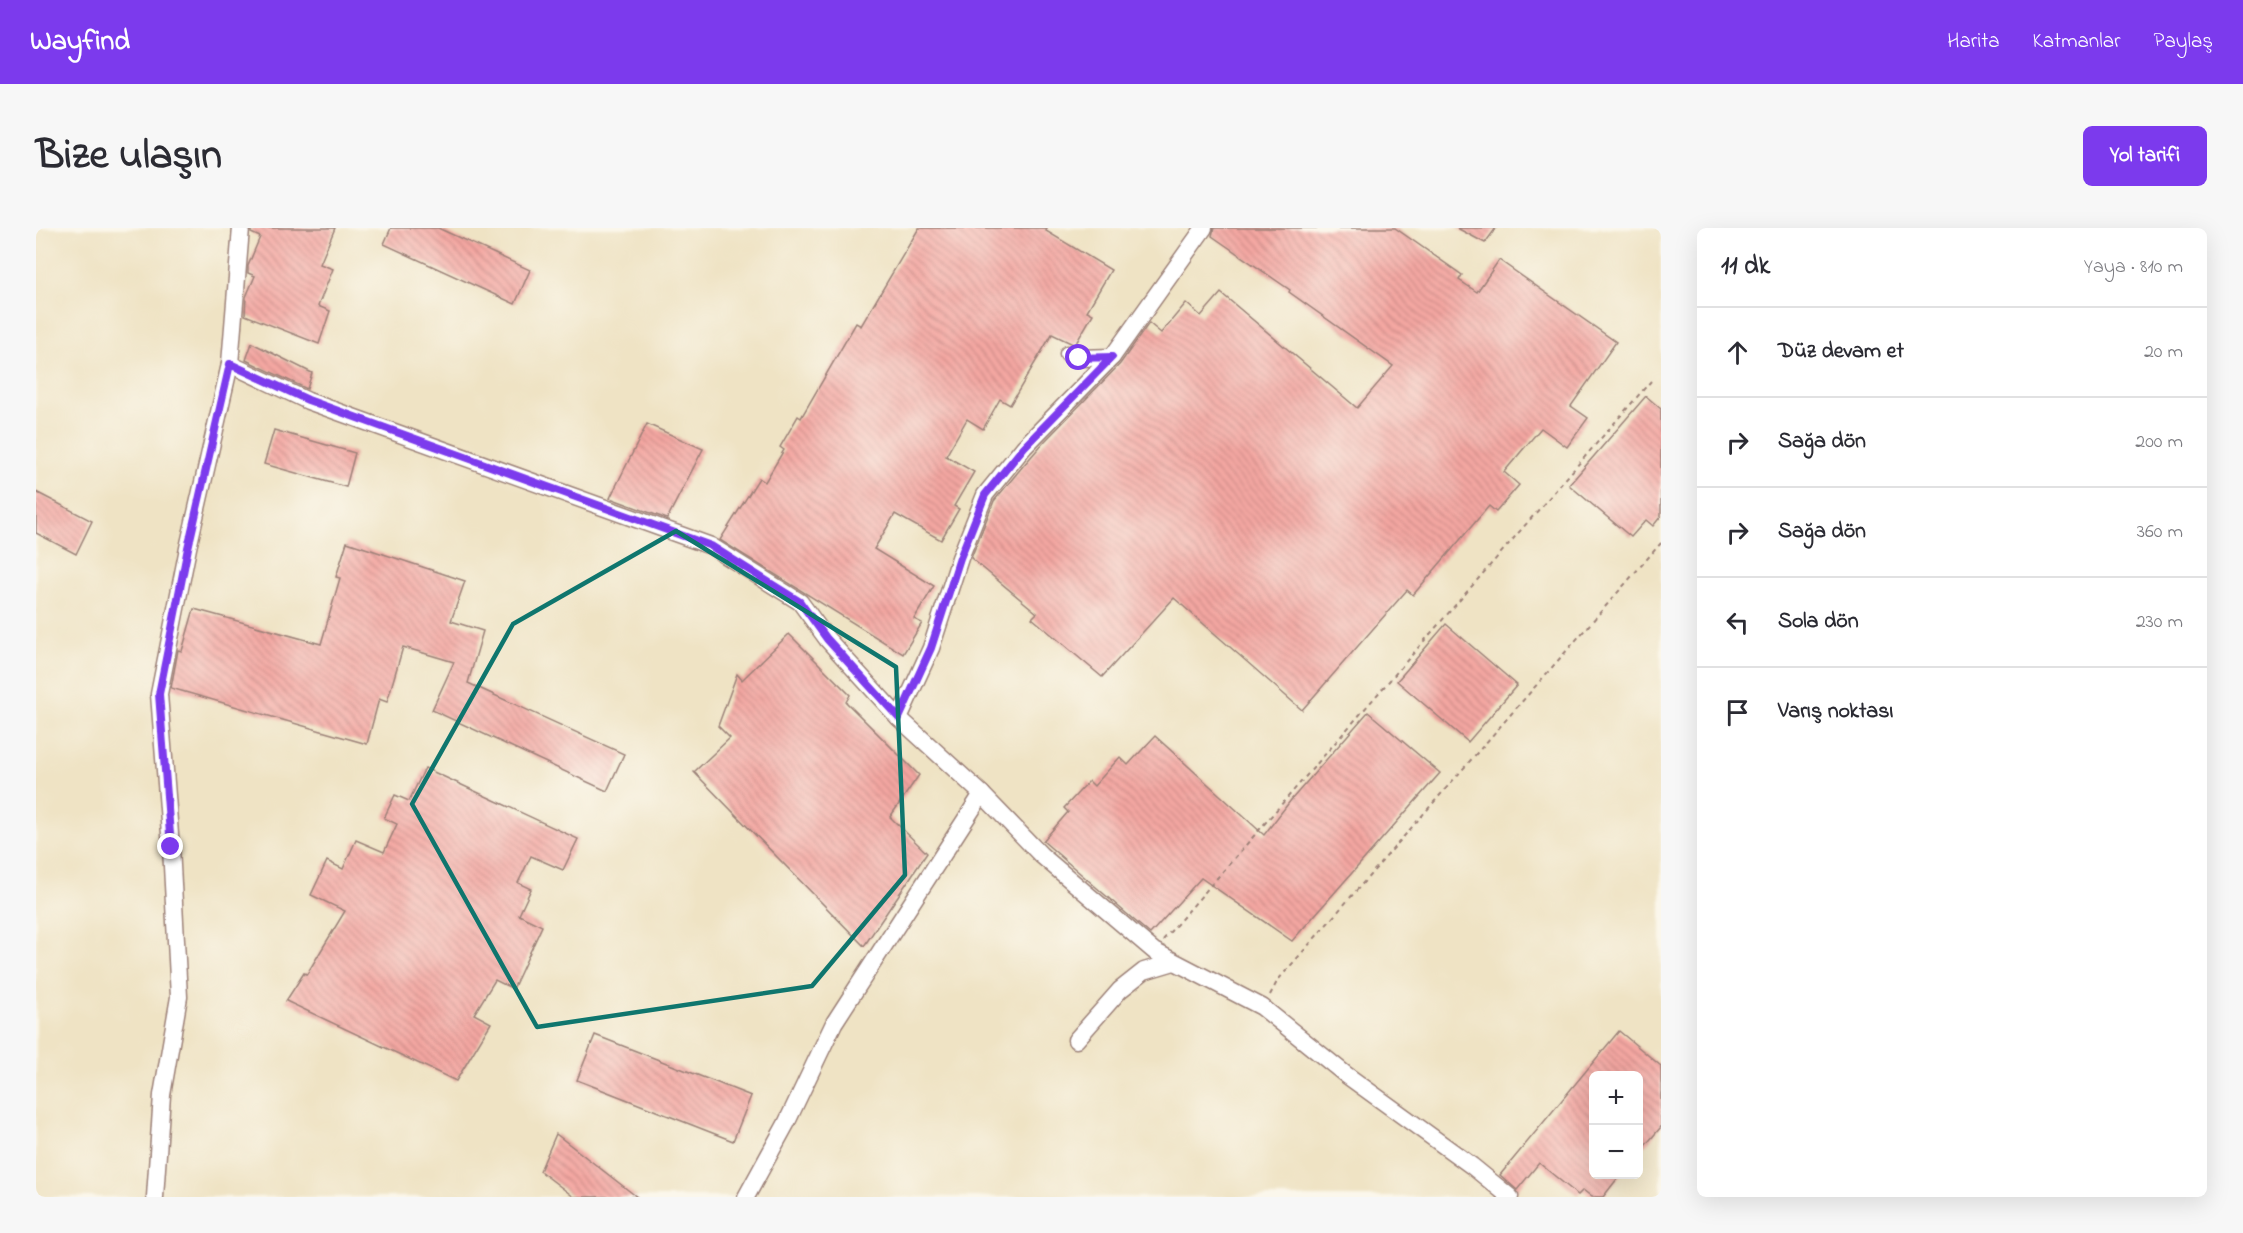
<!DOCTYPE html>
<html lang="tr">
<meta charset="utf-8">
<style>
:root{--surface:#fff;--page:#f7f7f7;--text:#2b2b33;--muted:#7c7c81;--line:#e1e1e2;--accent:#7c3aed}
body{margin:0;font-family:"Indie Flower",sans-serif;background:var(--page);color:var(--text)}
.controls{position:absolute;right:18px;bottom:18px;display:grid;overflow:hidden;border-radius:9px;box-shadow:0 6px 24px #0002}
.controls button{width:54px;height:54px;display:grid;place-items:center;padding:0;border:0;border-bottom:2px solid var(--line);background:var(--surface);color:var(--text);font:30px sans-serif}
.stop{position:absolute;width:18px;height:18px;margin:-14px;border:4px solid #7c3aed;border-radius:50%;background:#fff}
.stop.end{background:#7c3aed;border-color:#fff;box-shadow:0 2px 6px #0008}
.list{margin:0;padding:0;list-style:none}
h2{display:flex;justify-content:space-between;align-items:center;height:78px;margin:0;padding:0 24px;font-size:26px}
h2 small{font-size:20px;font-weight:400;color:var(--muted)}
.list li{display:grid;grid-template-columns:39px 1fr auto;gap:18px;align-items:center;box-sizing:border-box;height:90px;padding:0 24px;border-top:2px solid var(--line)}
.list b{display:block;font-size:22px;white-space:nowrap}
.list em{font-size:20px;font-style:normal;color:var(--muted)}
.icon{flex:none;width:33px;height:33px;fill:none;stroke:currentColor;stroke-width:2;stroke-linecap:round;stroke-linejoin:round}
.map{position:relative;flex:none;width:1625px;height:969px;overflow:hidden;border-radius:9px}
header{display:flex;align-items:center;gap:36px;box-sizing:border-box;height:84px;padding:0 30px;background:var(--accent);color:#fff}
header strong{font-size:28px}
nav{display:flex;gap:33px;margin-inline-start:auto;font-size:21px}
.intro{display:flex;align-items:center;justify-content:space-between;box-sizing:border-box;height:144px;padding:0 36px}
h1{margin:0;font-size:42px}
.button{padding:15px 27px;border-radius:9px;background:var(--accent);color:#fff;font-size:21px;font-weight:700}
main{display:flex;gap:36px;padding:0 36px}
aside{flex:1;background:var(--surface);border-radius:9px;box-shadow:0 6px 24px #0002}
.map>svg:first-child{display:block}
.building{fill:url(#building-back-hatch)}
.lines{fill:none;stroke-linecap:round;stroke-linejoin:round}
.minor-casing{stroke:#9c8178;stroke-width:19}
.path{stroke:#9c8178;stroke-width:2;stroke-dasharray:4.5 4.5;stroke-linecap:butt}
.minor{stroke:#fff;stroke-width:16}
.route{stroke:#7c3aed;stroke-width:8}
.marked{fill:none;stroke:#0f766e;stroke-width:4.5;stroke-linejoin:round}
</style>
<header>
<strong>Wayfind</strong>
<nav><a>Harita</a><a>Katmanlar</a><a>Paylaş</a></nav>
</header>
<div class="intro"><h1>Bize ulaşın</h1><a class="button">Yol tarifi</a></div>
<main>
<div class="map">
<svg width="1625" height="969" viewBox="0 0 1625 969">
<defs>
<pattern id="building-back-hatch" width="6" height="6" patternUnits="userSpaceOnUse" patternTransform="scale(1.5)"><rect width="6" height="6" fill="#f4a7a2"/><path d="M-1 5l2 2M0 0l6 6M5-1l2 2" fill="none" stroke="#c88784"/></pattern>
</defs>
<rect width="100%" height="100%" fill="#fbf7ec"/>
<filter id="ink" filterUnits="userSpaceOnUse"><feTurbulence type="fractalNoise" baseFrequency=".0167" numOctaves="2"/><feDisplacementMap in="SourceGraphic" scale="12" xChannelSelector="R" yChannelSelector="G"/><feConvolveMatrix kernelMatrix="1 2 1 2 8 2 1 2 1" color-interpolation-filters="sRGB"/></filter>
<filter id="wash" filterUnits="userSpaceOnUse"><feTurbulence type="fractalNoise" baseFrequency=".008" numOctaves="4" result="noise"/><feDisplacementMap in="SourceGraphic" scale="24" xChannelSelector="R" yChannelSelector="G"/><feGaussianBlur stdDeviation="1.35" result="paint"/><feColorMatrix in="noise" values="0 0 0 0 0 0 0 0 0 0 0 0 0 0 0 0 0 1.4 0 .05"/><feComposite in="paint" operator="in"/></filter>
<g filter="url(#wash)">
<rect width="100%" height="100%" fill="#efe3c4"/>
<g id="blocks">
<g class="building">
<polygon points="215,0 299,0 284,36 297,41 282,78 294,83 283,116 209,87 210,69 219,48 212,45 212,38 224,9 215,5"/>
<polygon points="355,0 402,0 494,42 479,76 348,16"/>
<polygon points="883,0 1011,0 1010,3 1075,42 1051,83 1057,86 1039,117 1016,106 974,177 964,171 947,201 931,191 910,228 938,244 918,278 923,281 905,312 859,286 838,321 898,358 878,391 886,395 867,426 684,312 723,250 729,254 748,222 744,219 762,188 765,190 820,95 825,98"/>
<polygon points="1178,0 1359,0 1426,47 1423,52 1441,64 1463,32 1580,114 1535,178 1552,190 1531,219 1505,200 1468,244 1483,257 1460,284 1453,278 1377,367 1371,362 1266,482 1138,370 1066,449 996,390 1001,385 935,330 958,273 987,238 1008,214 1084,136 1113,95 1125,105 1150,75 1165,88 1185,65 1321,180 1357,138 1253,64 1254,62 1176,8"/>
<polygon points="1421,0 1460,0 1449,15"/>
<polygon points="216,115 276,145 271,161 210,132"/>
<polygon points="1610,168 1625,181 1625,288 1617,298 1610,292 1595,309 1533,257"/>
<polygon points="611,196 667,221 631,291 574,270"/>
<polygon points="238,202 319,225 310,259 228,236"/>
<polygon points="0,264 56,293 40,326 0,305"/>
<polygon points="311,314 429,353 415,393 447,403 432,455 588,526 571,563 396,482 418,434 367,419 351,474 343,471 331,516 135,460 142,422 146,423 158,381 285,416 304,350 300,349"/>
<polygon points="1410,396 1481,457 1432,514 1361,453"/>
<polygon points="753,406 814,467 810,474 883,547 854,589 891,625 828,718 658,544 694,510 682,498 701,446 706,452"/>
<polygon points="1332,484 1404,545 1256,713 1165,650 1114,706 1007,613 1032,584 1028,580 1053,553 1058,558 1084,529 1092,537 1119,508 1228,607 1255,572"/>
<polygon points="389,540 542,611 527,642 495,628 482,655 495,661 483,687 506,698 477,761 459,752 438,786 455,795 420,853 250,773 268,745 271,746 309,683 275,667 291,633 307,641 320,612 348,624 361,596 348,590 359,567 373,573"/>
<polygon points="1583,803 1625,838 1625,899 1602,926 1602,848 1557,848 1557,946 1585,946 1567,969 1556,969 1547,962 1542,967 1503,935 1481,962 1464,947"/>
<polygon points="559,807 715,868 697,913 541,852"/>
<polygon points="520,906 601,969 538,969 504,943"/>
</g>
</g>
</g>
<g filter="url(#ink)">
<use href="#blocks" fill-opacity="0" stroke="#9c8178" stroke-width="1.5"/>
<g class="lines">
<g class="minor-casing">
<g id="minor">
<polyline points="1032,126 1043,130 1076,129 988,219 949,267 924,330 895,420 863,490 946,566 1005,627 1118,723 1226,779 1309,846 1436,938 1474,969"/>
<polyline points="1076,129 1168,0"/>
<polyline points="194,136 272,173 675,318 764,374 791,411 863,490"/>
<polyline points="1040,812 1084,762 1108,743 1138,734"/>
<polyline points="119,969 126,867 143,769 135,619 123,466 152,320 194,136 205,0"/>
<polyline points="710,969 750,896 798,795 946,566"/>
</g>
</g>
<g class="path">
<polyline points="1127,712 1615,153"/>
<polyline points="1234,767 1242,752 1625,315"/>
</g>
<use href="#minor" class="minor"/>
</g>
</g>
<g class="lines" filter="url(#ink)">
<polyline class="route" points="135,619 123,466 152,320 194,136 272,172 675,318 764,374 791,411 863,490 895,420 924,330 949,267 988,219 1076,129 1043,130"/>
</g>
<path class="marked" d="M640,303L860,439L869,647L776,758L501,799L376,576L477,396Z"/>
</svg>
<div class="controls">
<button>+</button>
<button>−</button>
</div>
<div class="stop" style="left:1043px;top:130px"></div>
<div class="stop end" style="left:135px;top:619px"></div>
</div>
<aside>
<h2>11 dk<small>Yaya · 810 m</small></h2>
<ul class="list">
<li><svg class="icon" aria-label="ahead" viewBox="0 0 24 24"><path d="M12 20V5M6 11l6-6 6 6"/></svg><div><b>Düz devam et</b></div><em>20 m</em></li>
<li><svg class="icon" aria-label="right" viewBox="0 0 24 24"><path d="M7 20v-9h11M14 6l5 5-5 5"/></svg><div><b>Sağa dön</b></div><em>200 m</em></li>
<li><svg class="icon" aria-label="right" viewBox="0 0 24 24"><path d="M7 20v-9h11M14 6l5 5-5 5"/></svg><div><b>Sağa dön</b></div><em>360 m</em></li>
<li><svg class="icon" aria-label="left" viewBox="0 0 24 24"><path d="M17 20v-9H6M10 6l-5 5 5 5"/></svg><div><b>Sola dön</b></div><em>230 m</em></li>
<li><svg class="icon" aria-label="arrive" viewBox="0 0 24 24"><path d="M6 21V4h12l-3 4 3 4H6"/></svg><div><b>Varış noktası</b></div></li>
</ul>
</aside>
</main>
